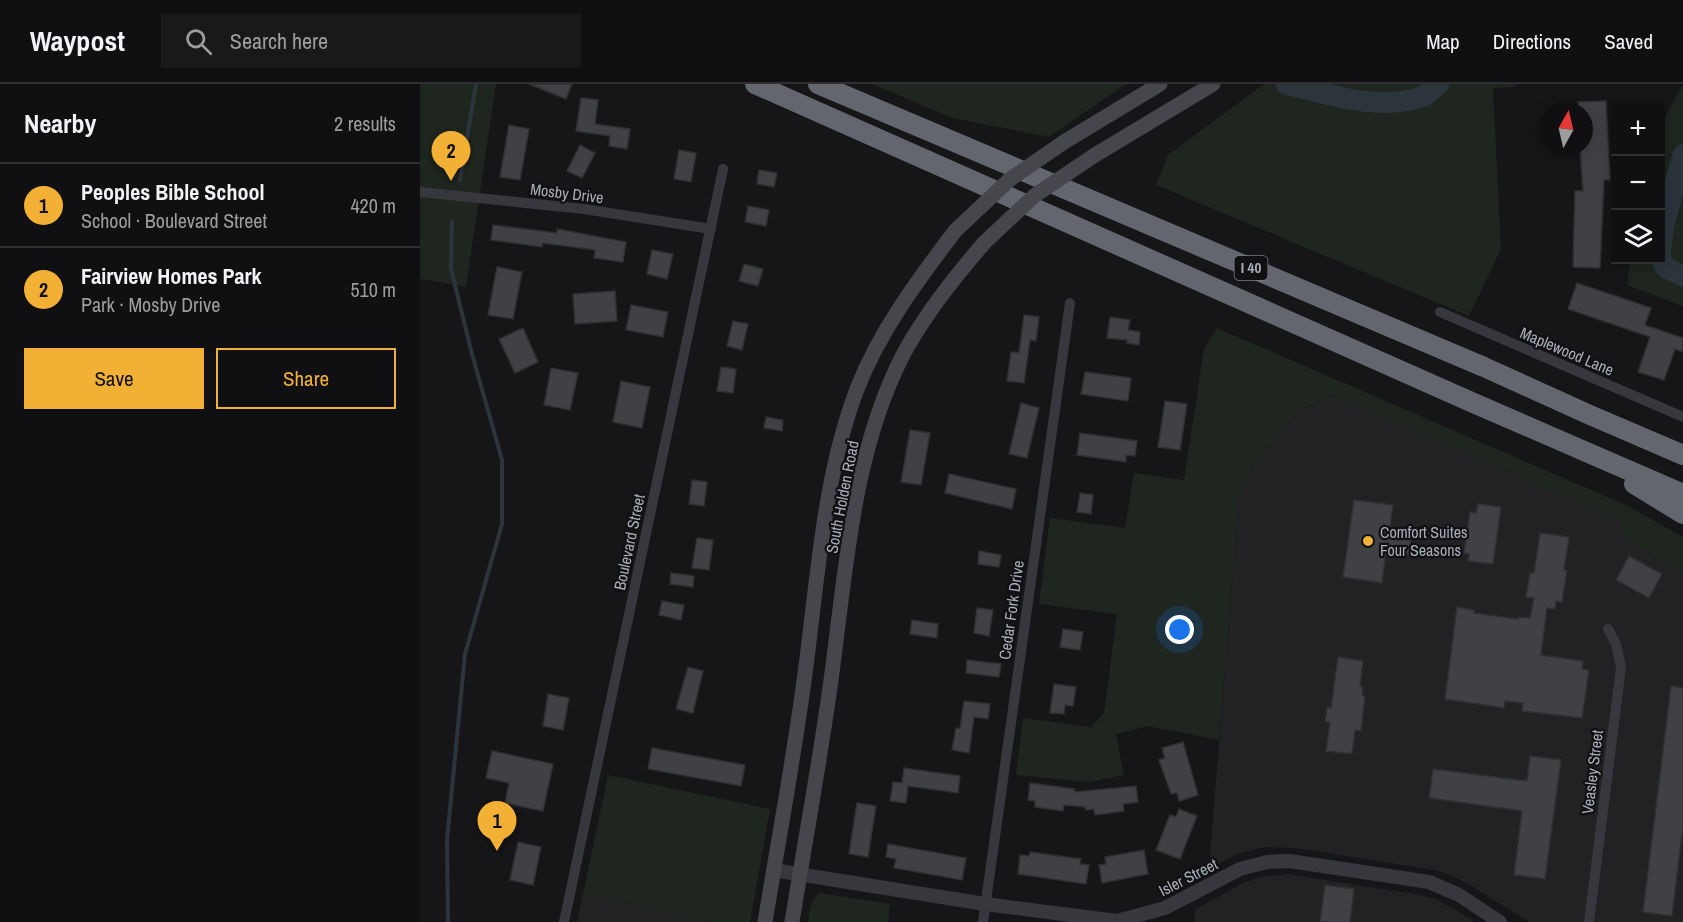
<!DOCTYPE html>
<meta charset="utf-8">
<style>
:root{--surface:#101012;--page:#19191b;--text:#f1f3f6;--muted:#9c9d9f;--line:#303032;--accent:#f2b134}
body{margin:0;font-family:"Archivo Narrow",sans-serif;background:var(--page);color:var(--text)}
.controls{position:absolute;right:18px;top:18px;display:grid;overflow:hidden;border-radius:0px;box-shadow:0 3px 15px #0003}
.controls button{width:54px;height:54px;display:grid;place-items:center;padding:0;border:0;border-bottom:2px solid var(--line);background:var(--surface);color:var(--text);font:30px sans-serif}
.compass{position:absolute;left:1119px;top:18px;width:54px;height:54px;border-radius:50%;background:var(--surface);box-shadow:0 3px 15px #0003;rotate:8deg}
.you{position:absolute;left:760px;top:546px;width:21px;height:21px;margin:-15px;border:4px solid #fff;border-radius:50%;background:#1a73e8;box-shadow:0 0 0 9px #1a73e833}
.badge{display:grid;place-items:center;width:39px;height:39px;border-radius:50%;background:var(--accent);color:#111;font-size:20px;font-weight:700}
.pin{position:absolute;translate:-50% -50px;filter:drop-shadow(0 2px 3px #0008)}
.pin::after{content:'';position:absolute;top:32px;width:21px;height:18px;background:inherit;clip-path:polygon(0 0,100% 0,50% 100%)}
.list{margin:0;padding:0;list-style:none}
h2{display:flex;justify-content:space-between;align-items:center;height:78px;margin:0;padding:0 24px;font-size:26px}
h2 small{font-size:20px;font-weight:400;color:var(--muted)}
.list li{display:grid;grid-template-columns:39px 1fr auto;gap:18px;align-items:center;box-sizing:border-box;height:84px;padding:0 24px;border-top:2px solid var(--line)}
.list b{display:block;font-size:22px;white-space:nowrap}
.list p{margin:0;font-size:20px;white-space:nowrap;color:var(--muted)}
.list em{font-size:20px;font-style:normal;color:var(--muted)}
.actions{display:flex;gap:12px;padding:18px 24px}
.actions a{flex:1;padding:14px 0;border:2px solid var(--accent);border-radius:0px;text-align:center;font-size:21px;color:var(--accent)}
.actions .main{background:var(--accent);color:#111}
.icon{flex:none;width:33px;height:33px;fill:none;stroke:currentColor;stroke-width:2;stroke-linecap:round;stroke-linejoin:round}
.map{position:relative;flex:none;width:1263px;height:838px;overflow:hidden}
header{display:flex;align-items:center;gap:36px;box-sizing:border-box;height:84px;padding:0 30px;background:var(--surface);border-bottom:2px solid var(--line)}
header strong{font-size:28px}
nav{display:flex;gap:33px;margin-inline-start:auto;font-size:21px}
.search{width:420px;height:54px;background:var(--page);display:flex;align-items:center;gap:15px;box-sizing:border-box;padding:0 21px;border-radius:0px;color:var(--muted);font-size:22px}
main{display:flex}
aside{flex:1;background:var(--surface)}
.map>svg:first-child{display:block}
.built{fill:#222225}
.green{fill:#1e261f}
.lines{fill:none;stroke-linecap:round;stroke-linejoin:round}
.stream{stroke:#2c353c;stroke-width:4}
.river{stroke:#2c353c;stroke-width:21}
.building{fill:#404145;stroke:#303034;stroke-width:1.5}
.minor{stroke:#37383d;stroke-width:10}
.tertiary{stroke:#37383d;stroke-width:14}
.secondary{stroke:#45474d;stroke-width:15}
.motorway{stroke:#63666e;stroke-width:20}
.secondary-bridge{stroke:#45474d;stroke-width:15}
.poi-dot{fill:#f2b134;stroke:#111113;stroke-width:2}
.labels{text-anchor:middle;stroke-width:4.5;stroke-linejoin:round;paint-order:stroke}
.shield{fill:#111113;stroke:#7b7e86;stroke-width:1.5}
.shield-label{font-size:15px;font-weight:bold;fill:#a8adb8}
.street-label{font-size:16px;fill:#a8adb8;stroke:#111113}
.poi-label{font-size:16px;fill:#a8adb8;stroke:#111113;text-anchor:start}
</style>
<header>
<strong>Waypost</strong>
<div class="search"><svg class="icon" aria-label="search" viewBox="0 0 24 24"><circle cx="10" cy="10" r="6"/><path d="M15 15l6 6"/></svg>Search here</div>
<nav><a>Map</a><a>Directions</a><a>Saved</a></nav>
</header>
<main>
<aside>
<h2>Nearby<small>2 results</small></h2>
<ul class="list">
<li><span class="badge">1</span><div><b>Peoples Bible School</b><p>School · Boulevard Street</p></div><em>420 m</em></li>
<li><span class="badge">2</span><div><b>Fairview Homes Park</b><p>Park · Mosby Drive</p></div><em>510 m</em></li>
</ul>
<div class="actions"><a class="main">Save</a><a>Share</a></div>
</aside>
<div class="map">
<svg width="1263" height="838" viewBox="0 0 1263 838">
<rect width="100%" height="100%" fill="#161618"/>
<g class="built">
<polygon points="912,311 1201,436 1200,453 1263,490 1263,838 1109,838 1050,801 1032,792 1015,786 875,764 845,763 820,769 789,784 819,413 835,379 877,328"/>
<polygon points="867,790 1000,811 1019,816 1055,838 774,838 776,825 823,799 840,793"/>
<polygon points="163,810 293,838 157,838"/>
</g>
<g class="green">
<polygon points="0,0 76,0 46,203 0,195"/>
<polygon points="452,0 706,0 629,53 532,34"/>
<polygon points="844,0 1097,0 1095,3 1073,4 1081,165 1049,232 736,101 748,71"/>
<polygon points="1263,1 1263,222 1207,201 1210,176 1240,176 1241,45 1247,29"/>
<polygon points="797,244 1208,422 1263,453 1263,490 1200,453 1200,436 912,311 877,328 835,379 819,413 799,656 728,642 696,650 704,691 668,698 596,691 603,634 671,643 684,629 697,530 619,520 630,434 705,444 714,389 764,396 784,265"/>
<polygon points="188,691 350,725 330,838 293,838 163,810"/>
<path d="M400,809L470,820L468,838H388C390,826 390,816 400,809Z"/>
</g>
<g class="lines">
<g class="stream">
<polyline points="40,96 56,0"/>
<polyline points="28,838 27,756 45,570 82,440 82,376 52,270 31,185 32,137"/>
</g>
<g class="river">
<path d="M866,0C909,11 962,28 1004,12C1009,9 1014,4 1019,0"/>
<polyline points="1240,169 1244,140 1263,71"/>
<polyline points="1240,171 1245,183 1263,192"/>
</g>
</g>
<g class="building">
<polygon points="109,0 152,0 146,15"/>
<polygon points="161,14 178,16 175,40 210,45 207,65 189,62 190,52 156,47"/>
<polygon points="1186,17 1190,96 1184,96 1180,184 1153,183 1155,107 1163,107 1160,63 1164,63 1164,27 1159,27 1158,18"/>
<polygon points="89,41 109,45 100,96 80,93"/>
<polygon points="160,61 175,69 162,94 147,87"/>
<polygon points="259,66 276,69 271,98 254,95"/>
<polygon points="339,86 357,89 354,103 337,100"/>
<polygon points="328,122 349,126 346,142 325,138"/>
<polygon points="73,141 137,149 137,145 206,158 203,178 174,174 175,166 123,159 122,163 71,156"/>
<polygon points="232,166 253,170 247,195 227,190"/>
<polygon points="324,180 343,185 338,202 319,197"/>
<polygon points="77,183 102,188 93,235 68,231"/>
<polygon points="1157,199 1231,224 1225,241 1263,254 1263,268 1255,265 1244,296 1218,288 1230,253 1148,225"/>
<polygon points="195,207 197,237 155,240 153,210"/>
<polygon points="211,221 248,228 243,253 206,246"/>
<polygon points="604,231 619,233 616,257 610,256 604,299 587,297 591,268 599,269"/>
<polygon points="690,233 710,236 708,246 720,248 719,261 707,259 707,256 687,254"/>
<polygon points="313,237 328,240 322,266 307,262"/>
<polygon points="103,244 118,278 95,289 79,255"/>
<polygon points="301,283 316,285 313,309 297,307"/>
<polygon points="131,284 158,289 150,326 124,321"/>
<polygon points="665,288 711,294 708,317 661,310"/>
<polygon points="201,297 230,303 222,344 193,338"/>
<polygon points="745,317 767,320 760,366 738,363"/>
<polygon points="601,319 619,324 607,374 589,370"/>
<polygon points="346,333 363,336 362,347 344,344"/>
<polygon points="490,346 510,349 501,401 481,398"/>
<polygon points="660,349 717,357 715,372 706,371 706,378 657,371"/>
<polygon points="529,390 596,405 592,425 525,409"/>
<polygon points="272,396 287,398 284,422 269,420"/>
<polygon points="660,409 673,411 671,430 657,428"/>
<polygon points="934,416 973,421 969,450 991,454 989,471 966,468 962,499 923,493"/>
<polygon points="1058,420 1081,423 1073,480 1048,477 1049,470 1044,469 1050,428 1056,429"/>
<polygon points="1120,449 1149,453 1144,486 1147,486 1142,518 1136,517 1135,525 1127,524 1121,571 1163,577 1162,585 1169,586 1162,634 1102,627 1103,619 1085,617 1084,624 1025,615 1037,523 1054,526 1054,529 1098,535 1099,533 1110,534 1114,514 1106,513 1110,489 1114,489"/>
<polygon points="277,454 293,456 289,486 272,484"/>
<polygon points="559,467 581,471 579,483 558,480"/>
<polygon points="1209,472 1242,490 1229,514 1196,496"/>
<polygon points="251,489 274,492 273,503 250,500"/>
<polygon points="242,517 264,521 261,536 239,531"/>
<polygon points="557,524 573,526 569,552 554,549"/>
<polygon points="492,536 518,540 517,554 490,550"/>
<polygon points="643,545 663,548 660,566 640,563"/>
<polygon points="918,573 943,577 940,603 943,603 942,611 945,612 941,647 935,646 932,670 906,667 910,638 905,638 907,623 911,624"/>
<polygon points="547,576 581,580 579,593 546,589"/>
<polygon points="268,583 283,587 273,629 256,625"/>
<polygon points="634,600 656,603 653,622 645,621 644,630 630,629"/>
<polygon points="1251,602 1263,604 1263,742 1252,832 1223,828"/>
<polygon points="128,610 149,614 143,646 123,642"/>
<polygon points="544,617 570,620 568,635 554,633 549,669 532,666 536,644 540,645"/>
<polygon points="763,658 778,711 759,717 757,709 751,710 739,676 745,674 742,664"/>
<polygon points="232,664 325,681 321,702 228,685"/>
<polygon points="72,667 133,680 123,727 85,719 89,699 66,694"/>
<polygon points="1110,672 1141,676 1125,795 1094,791 1102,727 1009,714 1013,685 1107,697"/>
<polygon points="484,684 540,692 538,709 488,702 486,719 470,717 473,698 482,699"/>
<polygon points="610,699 655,705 655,708 716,702 718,718 703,720 704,727 675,731 674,725 666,726 665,723 644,721 643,727 615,723 615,717 608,716"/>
<polygon points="437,719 456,722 448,773 429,770"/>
<polygon points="759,725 777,732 760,775 736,766 750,731 756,733"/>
<polygon points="98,758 121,763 113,801 90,796"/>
<polygon points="468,760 546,774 542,796 474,784 476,775 466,773"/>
<polygon points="724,766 728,790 682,799 679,781 686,780 685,773"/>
<polygon points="610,768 661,775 660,780 669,781 666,800 598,790 600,771 609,772"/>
<polygon points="905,801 934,805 930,838 900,838"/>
</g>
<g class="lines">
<g class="minor">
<polyline points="0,108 164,125 291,145"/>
<polyline points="1020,228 1263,333"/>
<polyline points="144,838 303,85"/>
<polyline points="563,838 650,219"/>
<polyline points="1169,838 1201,583 1196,560 1188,545"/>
</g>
<polyline class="tertiary" points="353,786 565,820 697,837 745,824 820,785 847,778 870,777 1009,798 1039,811 1080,838"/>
<g class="secondary">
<polyline points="644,58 740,0"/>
<polyline points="675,71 793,0"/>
<path d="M345,838C359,753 375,668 386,582C398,490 404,392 437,305C460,246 498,196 535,147"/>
<path d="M372,838C385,757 400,677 411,596C426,488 432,368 484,269C506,229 534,194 564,159"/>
</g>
<g class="motorway">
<polyline points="335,0 1049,317 1263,410"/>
<polyline points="398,0 1064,283 1170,331 1263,371"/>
<polyline points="1214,400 1263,430"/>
</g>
<g class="secondary-bridge">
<polyline points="535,147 589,96 644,58"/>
<polyline points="564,159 614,112 675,71"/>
</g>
</g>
<circle class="poi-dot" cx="948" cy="457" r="6"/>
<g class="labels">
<rect class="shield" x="814.5" y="172" width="33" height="24" rx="4.5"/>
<g class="shield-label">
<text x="831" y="189">I 40</text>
</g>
<g class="street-label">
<text transform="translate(147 109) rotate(7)" y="6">Mosby Drive</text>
<text transform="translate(1147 267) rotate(23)" y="6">Maplewood Lane</text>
<text transform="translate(422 413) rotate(-79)" y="6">South Holden Road</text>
<text transform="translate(209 458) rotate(-78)" y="6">Boulevard Street</text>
<text transform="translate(591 526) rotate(-82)" y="6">Cedar Fork Drive</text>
<text transform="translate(1172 688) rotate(-83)" y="6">Veasley Street</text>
<text transform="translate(768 793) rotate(-27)" y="6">Isler Street</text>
</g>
<g class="poi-label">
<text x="960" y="454">Comfort Suites<tspan x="960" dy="18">Four Seasons</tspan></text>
</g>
</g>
</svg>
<div class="controls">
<button>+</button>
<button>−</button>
<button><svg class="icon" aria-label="layers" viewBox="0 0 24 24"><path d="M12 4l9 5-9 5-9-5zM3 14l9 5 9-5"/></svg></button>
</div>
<svg class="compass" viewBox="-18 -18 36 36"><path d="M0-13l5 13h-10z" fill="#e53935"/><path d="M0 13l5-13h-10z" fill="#9c9d9f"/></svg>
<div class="you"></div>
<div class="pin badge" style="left:77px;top:767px">1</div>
<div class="pin badge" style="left:31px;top:97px">2</div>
</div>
</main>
